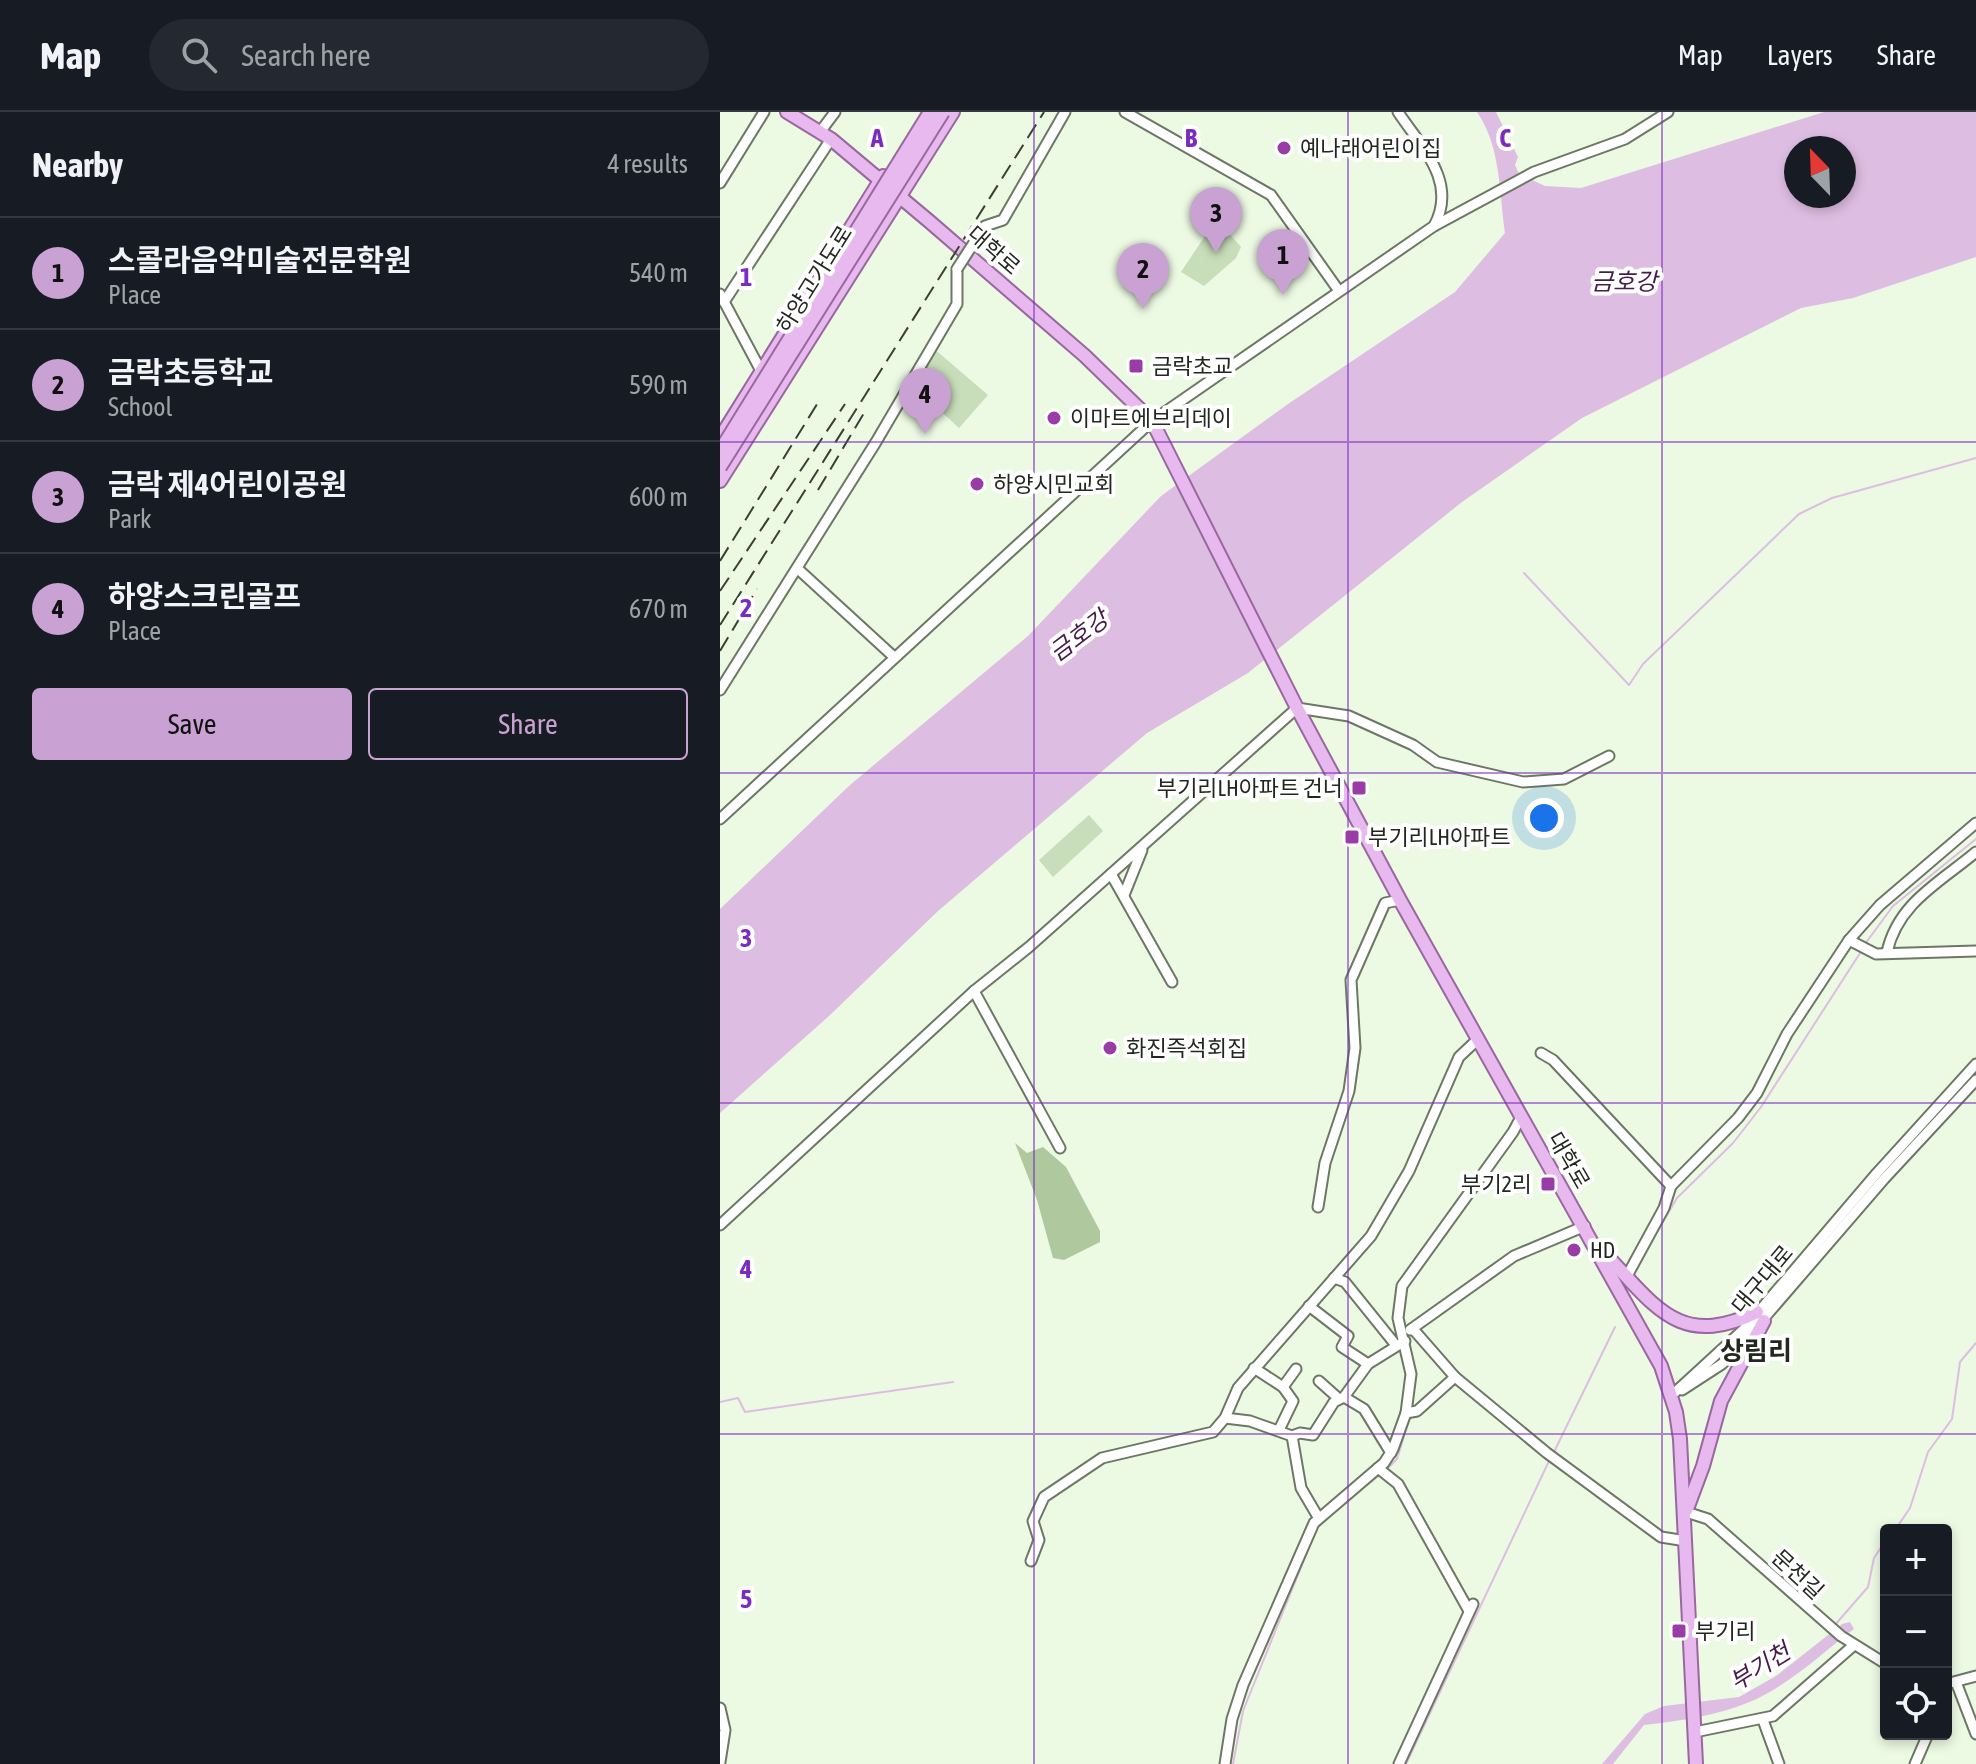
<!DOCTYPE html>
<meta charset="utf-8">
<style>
:root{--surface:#171b24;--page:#242831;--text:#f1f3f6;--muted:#9ea1a6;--line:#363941;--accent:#c9a1d2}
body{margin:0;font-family:"Asap Condensed","Noto Sans KR",sans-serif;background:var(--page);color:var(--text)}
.controls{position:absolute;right:24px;bottom:24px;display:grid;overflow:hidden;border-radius:8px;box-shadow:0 4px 12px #0003}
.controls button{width:72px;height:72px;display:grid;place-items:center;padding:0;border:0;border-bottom:2px solid var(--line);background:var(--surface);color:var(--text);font:40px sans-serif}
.compass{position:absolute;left:1064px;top:24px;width:72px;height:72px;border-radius:50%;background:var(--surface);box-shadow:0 4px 12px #0003;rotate:337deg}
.you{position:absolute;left:824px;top:706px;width:28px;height:28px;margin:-20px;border:6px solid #fff;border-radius:50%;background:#1a73e8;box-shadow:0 0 0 12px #1a73e833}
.badge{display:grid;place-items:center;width:52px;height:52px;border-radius:50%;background:var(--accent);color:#111;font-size:26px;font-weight:700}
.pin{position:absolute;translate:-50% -66px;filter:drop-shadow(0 2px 4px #0008)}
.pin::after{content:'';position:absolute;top:42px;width:28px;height:24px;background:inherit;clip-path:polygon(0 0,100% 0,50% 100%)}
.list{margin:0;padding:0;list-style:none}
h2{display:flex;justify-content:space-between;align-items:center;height:104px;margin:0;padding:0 32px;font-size:34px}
h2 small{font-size:26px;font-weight:400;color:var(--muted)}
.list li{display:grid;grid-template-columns:52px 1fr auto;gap:24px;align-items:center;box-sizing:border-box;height:112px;padding:0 32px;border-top:2px solid var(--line)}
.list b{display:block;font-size:30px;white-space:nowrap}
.list p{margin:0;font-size:26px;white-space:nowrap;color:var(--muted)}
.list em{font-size:26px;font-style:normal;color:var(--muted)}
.actions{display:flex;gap:16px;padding:24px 32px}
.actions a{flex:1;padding:18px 0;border:2px solid var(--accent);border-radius:8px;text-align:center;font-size:28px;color:var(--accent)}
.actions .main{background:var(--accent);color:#111}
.icon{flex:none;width:44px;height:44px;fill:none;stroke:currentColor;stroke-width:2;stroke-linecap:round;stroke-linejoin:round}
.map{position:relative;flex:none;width:1256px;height:1652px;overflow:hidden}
header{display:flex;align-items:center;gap:48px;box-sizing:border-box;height:112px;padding:0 40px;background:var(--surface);border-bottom:2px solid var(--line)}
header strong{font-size:38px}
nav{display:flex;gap:44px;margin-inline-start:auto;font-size:28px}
.search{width:560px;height:72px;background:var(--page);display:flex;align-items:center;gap:20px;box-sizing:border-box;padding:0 28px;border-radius:44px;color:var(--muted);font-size:30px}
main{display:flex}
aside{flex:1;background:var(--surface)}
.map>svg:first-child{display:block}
.green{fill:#c8ddba}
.forest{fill:#afc89e}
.water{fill:#debde2;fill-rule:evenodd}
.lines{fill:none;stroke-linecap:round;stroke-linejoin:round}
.stream{stroke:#debde2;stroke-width:2}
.minor-casing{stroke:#6c7864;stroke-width:13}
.major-casing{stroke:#99689e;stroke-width:16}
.minor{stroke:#fff;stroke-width:9}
.major{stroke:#e8b9ee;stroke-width:12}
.rail{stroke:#3a4036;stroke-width:2;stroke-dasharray:16 8;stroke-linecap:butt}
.minor-bridge-casing{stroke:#6c7864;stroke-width:13;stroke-linecap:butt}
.major-bridge-casing{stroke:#99689e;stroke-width:16;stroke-linecap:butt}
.minor-bridge{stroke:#fff;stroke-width:9}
.major-bridge{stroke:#e8b9ee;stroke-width:12}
.grid{fill:none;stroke:#7b2cbf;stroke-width:2;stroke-opacity:0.55}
.poi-dot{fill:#993ca6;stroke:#fff;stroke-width:3}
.labels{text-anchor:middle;stroke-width:8;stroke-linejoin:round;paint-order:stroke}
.poi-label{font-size:22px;fill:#22271f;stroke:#fff;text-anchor:start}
.street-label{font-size:22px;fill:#22271f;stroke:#fff}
.water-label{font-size:24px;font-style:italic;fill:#451b4a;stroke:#fff}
.quarter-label{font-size:26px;font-weight:bold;fill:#22271f;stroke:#fff}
.grid-label{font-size:26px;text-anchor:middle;font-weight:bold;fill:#7b2cbf;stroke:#fff;stroke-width:8;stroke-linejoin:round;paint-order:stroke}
</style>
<header>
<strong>Map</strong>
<div class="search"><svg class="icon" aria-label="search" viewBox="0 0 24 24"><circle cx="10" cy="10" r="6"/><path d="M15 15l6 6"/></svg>Search here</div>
<nav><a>Map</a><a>Layers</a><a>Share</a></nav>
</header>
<main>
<aside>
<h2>Nearby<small>4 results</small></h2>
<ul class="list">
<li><span class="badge">1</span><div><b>스콜라음악미술전문학원</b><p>Place</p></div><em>540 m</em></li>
<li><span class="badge">2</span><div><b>금락초등학교</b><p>School</p></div><em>590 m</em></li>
<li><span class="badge">3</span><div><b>금락 제4어린이공원</b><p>Park</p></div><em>600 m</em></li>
<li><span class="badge">4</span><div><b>하양스크린골프</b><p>Place</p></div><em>670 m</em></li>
</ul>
<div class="actions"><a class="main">Save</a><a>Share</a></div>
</aside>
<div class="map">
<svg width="1256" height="1652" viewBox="0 0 1256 1652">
<rect width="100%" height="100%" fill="#ecf9e3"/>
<g class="green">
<polygon points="493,112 507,119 521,135 516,146 484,174 461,160"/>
<polygon points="212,235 268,283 239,316 190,271"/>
<polygon points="369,703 383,719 333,765 319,748"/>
</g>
<polygon class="forest" points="295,1031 307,1041 323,1035 346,1055 380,1119 380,1130 344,1148 333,1146 317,1088"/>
<g class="water">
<path d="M757,0H776L798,45L795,53L799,62L825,74L861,76L1104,0H1256V145L1133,186L1081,196L862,306L742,390L528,561L427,621L218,799L109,904L0,1001V797L130,673L308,524L441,384L568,292L735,180L785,121C779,79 781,35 757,0ZM1076,36H1124V84H1076Z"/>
<path d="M1130,1510L1134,1517C1101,1542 1067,1575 1027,1591C996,1604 958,1609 924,1613L893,1652H882L925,1602L944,1594L1019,1585L1056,1564L1122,1512Z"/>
</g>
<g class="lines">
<g class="stream">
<polyline points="804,461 909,573 923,552 1079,402 1112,386 1256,346"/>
<polyline points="1145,832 1173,794 1256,727"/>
<polyline points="937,1120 957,1086 1013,1031 1041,995 1142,838"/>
<polyline points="0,1290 18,1286 25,1300 233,1270"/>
<polyline points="834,1340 895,1215"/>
<polyline points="667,1357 677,1347 688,1311"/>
<polyline points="609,1404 658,1364"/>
<polyline points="1175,1418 1190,1396 1208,1340 1232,1307 1240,1250 1256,1231"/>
<polyline points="1114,1514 1148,1475 1154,1446 1166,1428"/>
<polyline points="513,1652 523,1599 596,1418"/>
<polyline points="686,1652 829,1349"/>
</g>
<g class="minor-casing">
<g id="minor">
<polyline points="405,0 551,83 619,179"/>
<polyline points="100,20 115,0"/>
<polyline points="0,71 44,0"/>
<polyline points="714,114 814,60 905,27 948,0"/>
<polyline points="257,126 265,114 283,108 345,0"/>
<polyline points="0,182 41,259"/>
<polyline points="4,190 111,27"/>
<polyline points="78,457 174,545"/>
<polyline points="0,578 156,330 237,192 237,157"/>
<path d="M0,707L432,309L714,114C738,70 702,36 678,0"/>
<polyline points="391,762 452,870"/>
<polyline points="404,783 422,738"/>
<polyline points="1129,828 1156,842 1256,839"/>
<path d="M1167,840C1178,791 1219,771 1256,740"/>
<polyline points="821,941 833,948 951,1074"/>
<polyline points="340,1036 254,879 309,835 577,596 629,604 693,633 717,650 803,670 844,667 889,644"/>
<polyline points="598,1095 605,1051 629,979 635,936 631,868 665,791 680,788"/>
<polyline points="0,1113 254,879"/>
<polyline points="907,1164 944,1096 951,1074 1018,1006 1037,981 1067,922 1129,828 1160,793 1256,711"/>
<polyline points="614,1166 625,1170 675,1232"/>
<polyline points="589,1194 628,1224 622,1235 648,1252"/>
<polyline points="693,1217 735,1265 827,1341 941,1425 966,1429"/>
<polyline points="690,1218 794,1144 865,1114"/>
<polyline points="534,1256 563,1275 573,1289 559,1318"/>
<polyline points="599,1269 618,1286"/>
<polyline points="563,1275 576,1257"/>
<polyline points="962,1278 1002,1252 1020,1234 1164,1067 1256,968"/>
<polyline points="951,1284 1024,1217 1157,1061 1256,952"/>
<polyline points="624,1285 644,1297 671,1341"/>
<polyline points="686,1301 697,1299 735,1265"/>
<polyline points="505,1306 530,1309 572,1324 581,1376 598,1405"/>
<polyline points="572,1324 580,1321 593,1323 614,1290 624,1285 648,1252 685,1229"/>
<polyline points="658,1356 678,1372 749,1499"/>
<polyline points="966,1400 988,1407 1121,1524 1166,1552"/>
<polyline points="311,1449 319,1428 313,1409 324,1385 382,1346 493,1320 505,1306 518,1276 651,1124 689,1059 739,945 757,928"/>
<polyline points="1236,1570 1256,1622"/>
<polyline points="1226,1572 1256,1564"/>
<polyline points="0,1596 5,1618 0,1650"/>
<polyline points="1043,1608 1059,1652"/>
<polyline points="975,1620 1053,1604 1134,1533"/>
<polyline points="505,1652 512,1607 523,1573 594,1411 664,1351 673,1337 686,1301 691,1262 678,1206 682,1174 793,1020 801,1005"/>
<polyline points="679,1652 753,1492"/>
<polyline points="1195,1652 1208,1622"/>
</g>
</g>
<g class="major-casing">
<g id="major">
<polyline points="67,0 111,27 210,110 365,244 432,309 577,596 680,788 941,1254 956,1300 960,1327 976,1652"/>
<polyline points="0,326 163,64"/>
<polyline points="0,369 233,0"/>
<path d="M887,1144C936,1195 960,1237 1037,1200"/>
<polyline points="967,1397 983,1354 1001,1289 1044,1209"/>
</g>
</g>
<use href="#minor" class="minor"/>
<use href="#major" class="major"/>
<g class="rail">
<polyline points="98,378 147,296"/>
<polyline points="0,449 99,289"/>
<polyline points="0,479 125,292"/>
<polyline points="0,513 324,0"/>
<polyline points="0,539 37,477"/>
</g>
<g class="minor-bridge-casing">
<polyline id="minor-bridge" points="237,157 257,126"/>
</g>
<g class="major-bridge-casing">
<g id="major-bridge">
<polyline points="0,339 210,0"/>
<polyline points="0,355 223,0"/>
</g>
</g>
<use href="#minor-bridge" class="minor-bridge"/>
<use href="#major-bridge" class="major-bridge"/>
</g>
<path class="grid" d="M314,0V1652M628,0V1652M942,0V1652M0,330H1256M0,661H1256M0,991H1256M0,1322H1256"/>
<g class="poi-dot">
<circle cx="564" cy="36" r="8"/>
<rect x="408" y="246" width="16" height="16" rx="4"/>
<circle cx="334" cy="306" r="8"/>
<circle cx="257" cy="372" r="8"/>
<rect x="631" y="668" width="16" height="16" rx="4"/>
<rect x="624" y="717" width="16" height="16" rx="4"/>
<circle cx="390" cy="936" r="8"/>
<rect x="820" y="1064" width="16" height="16" rx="4"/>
<circle cx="854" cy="1138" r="8"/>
<rect x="951" y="1511" width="16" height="16" rx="4"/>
</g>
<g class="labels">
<g class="poi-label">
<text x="580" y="44">예나래어린이집</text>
<text x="432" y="262">금락초교</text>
<text x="350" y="314">이마트에브리데이</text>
<text x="273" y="380">하양시민교회</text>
<text x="623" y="684" text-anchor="end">부기리LH아파트 건너</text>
<text x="648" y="733">부기리LH아파트</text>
<text x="406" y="944">화진즉석회집</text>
<text x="812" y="1080" text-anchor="end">부기2리</text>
<text x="870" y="1146">HD</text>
<text x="975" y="1527">부기리</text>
</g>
<g class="street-label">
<text transform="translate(274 138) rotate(41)" y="8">대학로</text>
<text transform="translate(94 167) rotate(-58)" y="8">하양고가도로</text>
<text transform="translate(849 1048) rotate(60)" y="8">대학로</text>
<text transform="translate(1042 1167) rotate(-50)" y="8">대구대로</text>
<text transform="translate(1078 1462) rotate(43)" y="8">문천길</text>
</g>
<g class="water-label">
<text x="904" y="178">금호강</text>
<text transform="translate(359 524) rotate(-37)" y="8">금호강</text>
<text transform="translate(1040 1555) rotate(-32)" y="8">부기천</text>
</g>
<g class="quarter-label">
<text x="1036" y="1248">상림리</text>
</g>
</g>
<g class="grid-label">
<text x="157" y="35">A</text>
<text x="471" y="35">B</text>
<text x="785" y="35">C</text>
<text x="26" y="174">1</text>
<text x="26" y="505">2</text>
<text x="26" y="835">3</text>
<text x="26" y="1166">4</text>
<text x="26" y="1496">5</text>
</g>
</svg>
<div class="controls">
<button>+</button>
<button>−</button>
<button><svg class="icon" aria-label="locate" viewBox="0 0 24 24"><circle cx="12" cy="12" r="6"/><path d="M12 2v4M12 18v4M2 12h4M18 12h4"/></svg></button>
</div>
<svg class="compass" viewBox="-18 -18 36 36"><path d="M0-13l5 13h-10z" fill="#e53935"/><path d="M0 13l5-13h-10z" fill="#9ea1a6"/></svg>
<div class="you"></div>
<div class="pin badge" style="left:563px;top:183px">1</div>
<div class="pin badge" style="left:423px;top:197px">2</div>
<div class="pin badge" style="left:496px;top:141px">3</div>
<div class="pin badge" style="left:205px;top:322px">4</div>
</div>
</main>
